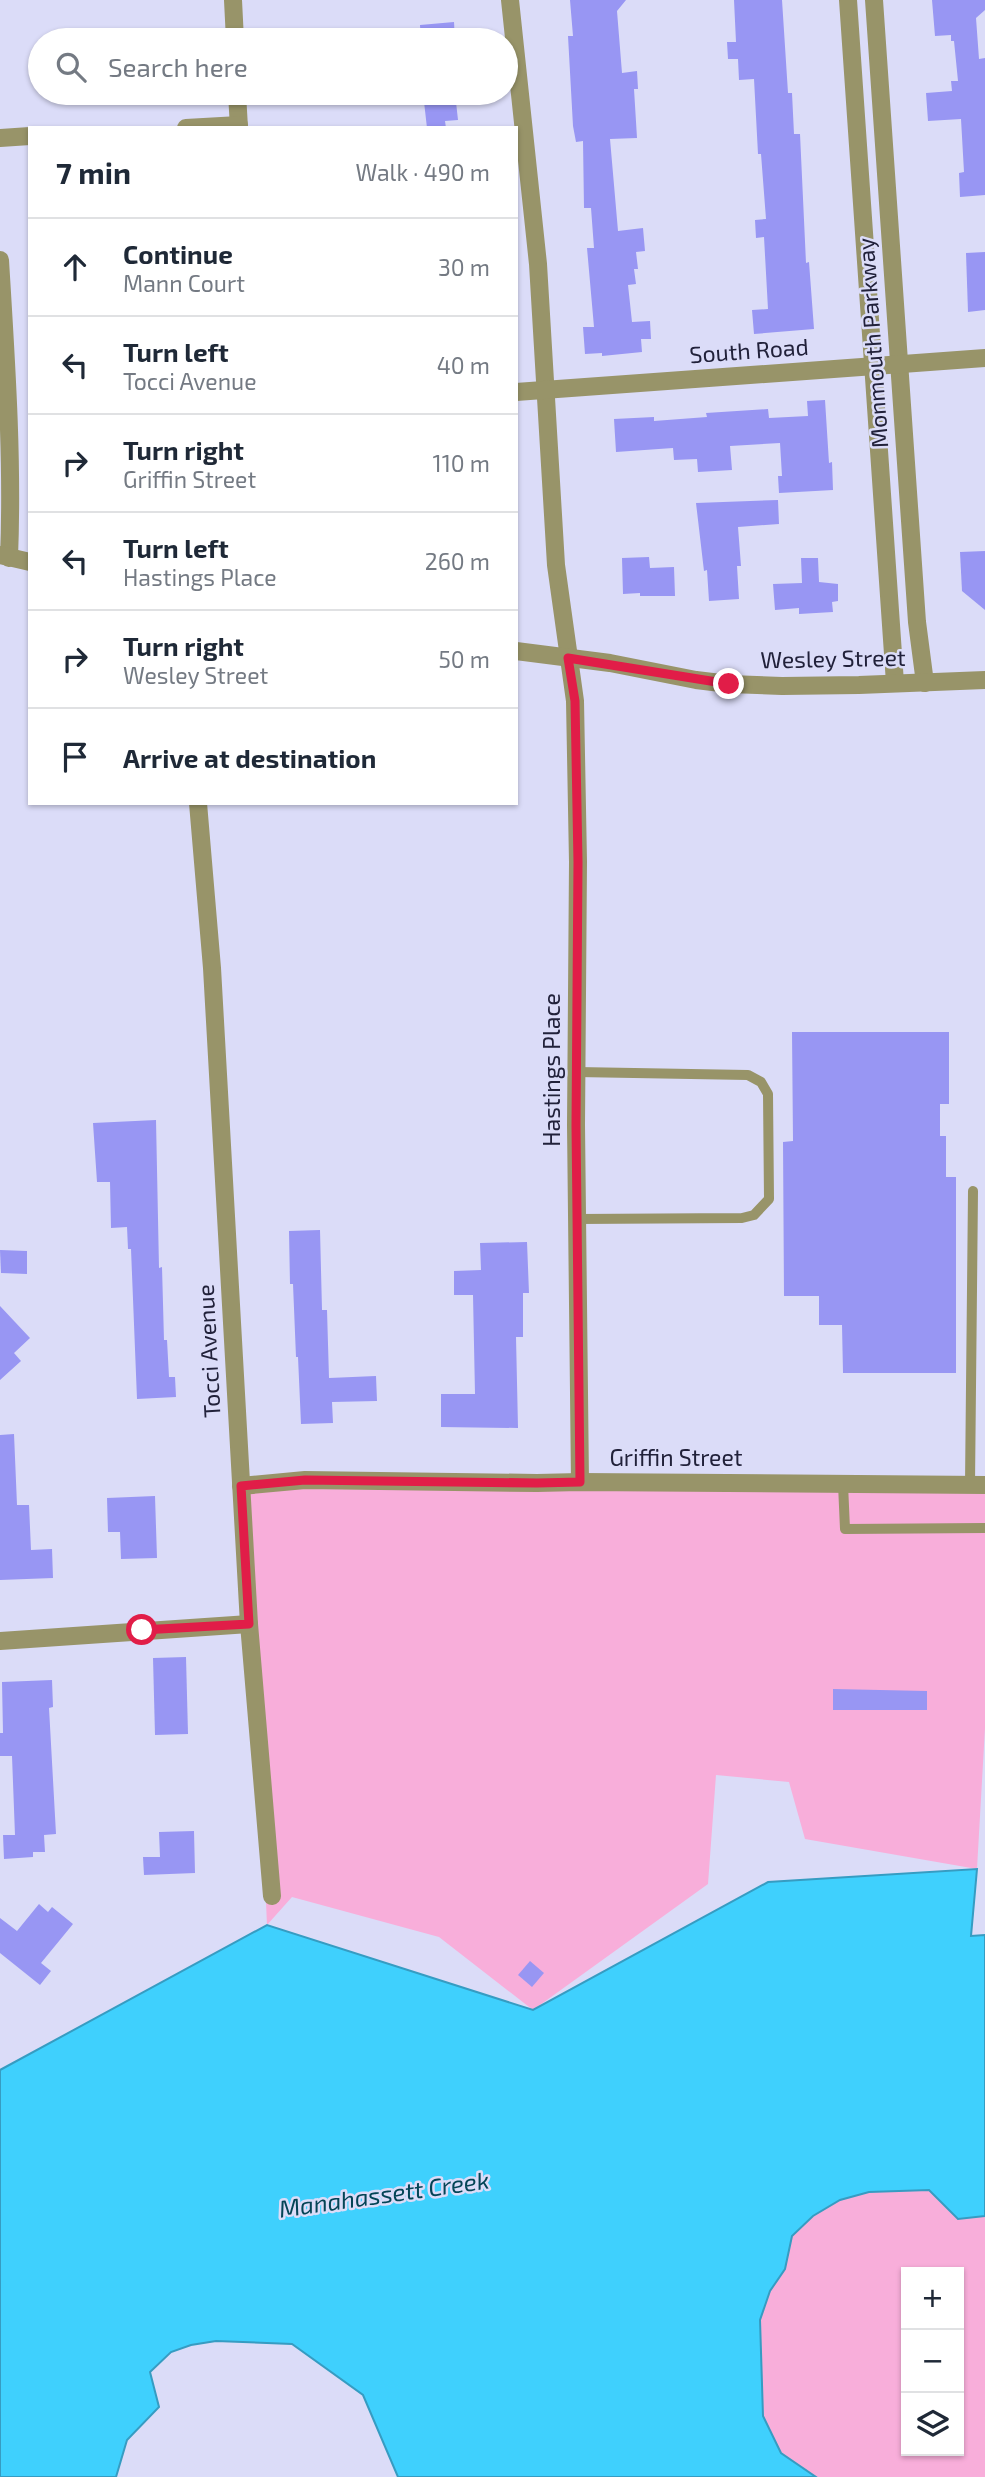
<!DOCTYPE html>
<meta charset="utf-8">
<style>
:root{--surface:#fff;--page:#f2f2f3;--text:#1f2937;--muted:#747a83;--line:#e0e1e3}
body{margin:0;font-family:"Exo 2",sans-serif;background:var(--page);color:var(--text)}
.controls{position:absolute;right:21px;bottom:21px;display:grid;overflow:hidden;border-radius:0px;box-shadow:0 2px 5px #0004}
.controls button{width:63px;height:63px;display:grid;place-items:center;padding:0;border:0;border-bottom:2px solid var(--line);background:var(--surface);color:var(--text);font:35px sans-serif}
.stop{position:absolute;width:21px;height:21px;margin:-16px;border:5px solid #e11d48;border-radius:50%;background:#fff}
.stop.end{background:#e11d48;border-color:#fff;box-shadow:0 2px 7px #0008}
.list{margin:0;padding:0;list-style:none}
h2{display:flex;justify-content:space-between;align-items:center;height:91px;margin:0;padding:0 28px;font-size:30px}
h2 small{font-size:23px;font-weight:400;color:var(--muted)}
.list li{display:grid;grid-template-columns:46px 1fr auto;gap:21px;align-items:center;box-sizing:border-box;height:98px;padding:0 28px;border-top:2px solid var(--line)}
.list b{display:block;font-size:26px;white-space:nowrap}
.list p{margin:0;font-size:23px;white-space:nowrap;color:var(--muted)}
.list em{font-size:23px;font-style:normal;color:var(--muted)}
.icon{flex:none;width:38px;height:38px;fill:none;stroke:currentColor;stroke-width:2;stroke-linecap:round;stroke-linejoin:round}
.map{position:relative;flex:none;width:985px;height:2477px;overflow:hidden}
.search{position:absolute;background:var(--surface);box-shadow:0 2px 5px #0004;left:28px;top:28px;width:490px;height:77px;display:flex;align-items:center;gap:18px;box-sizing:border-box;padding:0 24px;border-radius:38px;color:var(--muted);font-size:26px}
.panel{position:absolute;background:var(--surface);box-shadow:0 2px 5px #0004;left:28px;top:126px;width:490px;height:679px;border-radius:0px}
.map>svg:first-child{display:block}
.green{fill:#f8aeda;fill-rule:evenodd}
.water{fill:#3fd0fd;stroke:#369cc2;stroke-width:2}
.building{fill:#9896f3}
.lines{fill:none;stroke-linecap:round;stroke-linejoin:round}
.service{stroke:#989469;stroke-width:10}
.minor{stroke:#989469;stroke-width:18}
.tertiary{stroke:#989469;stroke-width:18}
.route{stroke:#e11d48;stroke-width:9}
.labels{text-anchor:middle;stroke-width:5;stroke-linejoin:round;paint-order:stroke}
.street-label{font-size:23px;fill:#21213a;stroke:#dbdcf8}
.water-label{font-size:24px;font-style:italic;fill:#034456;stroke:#dbdcf8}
</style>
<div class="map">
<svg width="985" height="2477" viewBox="0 0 985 2477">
<rect width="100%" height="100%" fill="#dbdcf8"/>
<g class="green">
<polygon points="248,1482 985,1489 985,1728 977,1869 805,1839 789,1782 716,1775 708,1884 533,2010 439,1937 292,1897 267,1925"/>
<path d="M929,2190L958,2219L985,2216V2477H816L781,2453L763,2416L760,2320L770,2291L785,2269L792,2236L813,2216L840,2200L869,2192ZM906,2272H959V2451H906Z"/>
</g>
<polygon class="water" points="977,1869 971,1936 985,1935 985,2216 958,2219 929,2190 869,2192 840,2200 813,2216 792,2236 785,2269 770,2291 760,2320 763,2416 781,2453 816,2477 398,2477 363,2395 292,2344 216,2341 191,2345 171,2352 150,2372 159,2407 127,2440 116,2477 0,2477 0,2070 267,1925 533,2010 768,1882"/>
<g class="building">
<polygon points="570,0 626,0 617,11 622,73 637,71 638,89 634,89 637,138 610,139 618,231 643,228 645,251 636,252 638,269 634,269 636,284 628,285 632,322 650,321 651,339 641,339 642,352 602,356 602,353 585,354 583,327 594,327 587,248 594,248 591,208 584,208 583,141 576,142 573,126 568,36 573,36"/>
<polygon points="734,0 782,0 788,93 792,93 794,134 800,134 806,263 809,262 814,329 754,334 752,310 768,309 764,237 756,238 755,220 766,219 761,154 758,154 754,79 739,80 738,59 728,59 727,42 736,42"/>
<polygon points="932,0 985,0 985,10 976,18 979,59 985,58 985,195 960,197 959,173 964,172 961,119 928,121 926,93 952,91 951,81 958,81 954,41 951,41 951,35 935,36"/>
<polygon points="454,22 455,40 421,40 420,25"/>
<polygon points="423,93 455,93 458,120 445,121 446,128 427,128"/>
<polygon points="985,252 985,310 968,312 966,253"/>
<polygon points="825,400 829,463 832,462 833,490 779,493 778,476 782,476 780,443 730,446 732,470 698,472 697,459 674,460 673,448 616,452 614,419 654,417 654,421 707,417 706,413 768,409 769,418 808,416 807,401"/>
<polygon points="778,500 779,524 738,527 741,566 737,566 739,599 709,601 707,570 704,571 696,503"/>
<polygon points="985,551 985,610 962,591 960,552"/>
<polygon points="649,557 650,568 674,567 675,596 640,596 640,593 623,594 622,558"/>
<polygon points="801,558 818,558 819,582 838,584 838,601 832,602 833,612 799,614 799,608 775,610 773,584 802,583"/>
<polygon points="792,1032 949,1032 949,1104 940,1104 940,1136 946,1136 946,1177 956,1177 956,1373 843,1373 842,1325 819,1325 819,1296 784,1296 783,1142 793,1141"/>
<polygon points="156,1120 159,1268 162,1267 164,1340 167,1340 169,1377 175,1377 176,1397 137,1399 131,1249 128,1249 127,1227 111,1228 110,1182 97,1182 93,1123"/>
<polygon points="320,1230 322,1310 327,1310 329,1378 376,1376 377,1401 332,1402 333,1423 301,1424 298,1357 296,1357 293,1284 290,1284 289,1231"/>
<polygon points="527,1242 529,1293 523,1293 523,1337 516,1337 518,1428 441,1427 441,1394 475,1394 473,1295 454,1295 454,1271 481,1270 480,1243"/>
<polygon points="0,1250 27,1251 27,1274 1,1273"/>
<polygon points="0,1306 30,1338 14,1353 21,1361 0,1380"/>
<polygon points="14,1434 17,1505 29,1505 31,1550 52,1549 53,1578 0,1580 0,1435"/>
<polygon points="155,1496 157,1558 121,1559 120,1532 108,1532 107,1498"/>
<polygon points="186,1657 188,1734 155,1735 153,1658"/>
<polygon points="52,1680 53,1707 49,1708 56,1834 44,1835 45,1852 33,1852 33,1857 4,1859 3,1835 15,1835 12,1756 0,1756 0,1733 3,1733 2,1682"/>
<polygon points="833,1689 927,1691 927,1710 833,1710"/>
<polygon points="194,1831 195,1873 144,1875 143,1857 160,1857 159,1832"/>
<polygon points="39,1904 48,1912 52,1907 73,1924 41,1963 51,1971 40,1985 0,1953 0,1918 17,1931"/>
<polygon points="530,1961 544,1973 532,1987 518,1975"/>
</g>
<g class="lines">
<g class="service">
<polyline points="577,1072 748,1075 761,1082 768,1094 769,1199 754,1215 742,1218 578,1219"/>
<polyline points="843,1484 845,1529 985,1528"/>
<polyline points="970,1485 973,1191"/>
</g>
<g class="minor">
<polyline points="233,0 235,40"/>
<polyline points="510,0 538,264 556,565 575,701 578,862 576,1125 580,1482"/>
<polyline points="848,0 895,683"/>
<polyline points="874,0 917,622 925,683"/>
<polyline points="237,93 239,128"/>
<polyline points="186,128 239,125"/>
<polyline points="0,138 30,136"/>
<path d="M0,260C6,359 13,459 9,558"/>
<polyline points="516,392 985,358"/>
<polyline points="198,803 212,968 249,1624 272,1896"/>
<polyline points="241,1486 305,1480 537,1483 580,1482 985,1485"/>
<polyline points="0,1641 249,1624"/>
</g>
<g class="tertiary">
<polyline points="0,555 30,562"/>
<polyline points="516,651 610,663 696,680 729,684 782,686 859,685 985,680"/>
</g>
</g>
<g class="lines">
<polyline class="route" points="142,1630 249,1624 241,1486 305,1480 537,1483 580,1482 576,1125 578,862 575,701 568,658 729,684"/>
</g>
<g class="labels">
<g class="street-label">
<text transform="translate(873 343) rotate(-94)" y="8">Monmouth Parkway</text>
<text transform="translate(749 351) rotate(-4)" y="8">South Road</text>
<text transform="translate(833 659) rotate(-1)" y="8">Wesley Street</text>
<text transform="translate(552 1070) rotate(-90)" y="8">Hastings Place</text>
<text transform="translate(209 1351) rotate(-93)" y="8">Tocci Avenue</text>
<text x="676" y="1466">Griffin Street</text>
</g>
<g class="water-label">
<text transform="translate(384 2195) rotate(-8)" y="8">Manahassett Creek</text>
</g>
</g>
</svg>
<div class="controls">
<button>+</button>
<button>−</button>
<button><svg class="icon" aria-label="layers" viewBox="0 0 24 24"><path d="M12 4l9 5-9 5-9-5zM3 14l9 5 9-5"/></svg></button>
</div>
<div class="stop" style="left:142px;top:1630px"></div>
<div class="stop end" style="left:729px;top:684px"></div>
<div class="search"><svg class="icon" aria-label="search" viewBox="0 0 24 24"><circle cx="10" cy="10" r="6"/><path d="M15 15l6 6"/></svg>Search here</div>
<section class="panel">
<h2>7 min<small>Walk · 490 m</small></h2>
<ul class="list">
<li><svg class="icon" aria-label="ahead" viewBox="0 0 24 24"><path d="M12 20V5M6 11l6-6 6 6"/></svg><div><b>Continue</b><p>Mann Court</p></div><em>30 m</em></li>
<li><svg class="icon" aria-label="left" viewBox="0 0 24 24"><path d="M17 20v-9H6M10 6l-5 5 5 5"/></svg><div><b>Turn left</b><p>Tocci Avenue</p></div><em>40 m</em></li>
<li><svg class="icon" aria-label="right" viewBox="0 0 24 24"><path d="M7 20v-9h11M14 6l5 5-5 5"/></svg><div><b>Turn right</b><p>Griffin Street</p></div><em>110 m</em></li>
<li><svg class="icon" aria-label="left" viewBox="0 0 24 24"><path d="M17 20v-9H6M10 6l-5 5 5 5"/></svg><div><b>Turn left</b><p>Hastings Place</p></div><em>260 m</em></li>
<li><svg class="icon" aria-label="right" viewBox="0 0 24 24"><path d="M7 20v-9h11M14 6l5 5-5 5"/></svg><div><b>Turn right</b><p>Wesley Street</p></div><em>50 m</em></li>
<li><svg class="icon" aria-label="arrive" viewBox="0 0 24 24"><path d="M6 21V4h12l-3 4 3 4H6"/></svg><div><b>Arrive at destination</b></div></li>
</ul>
</section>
</div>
